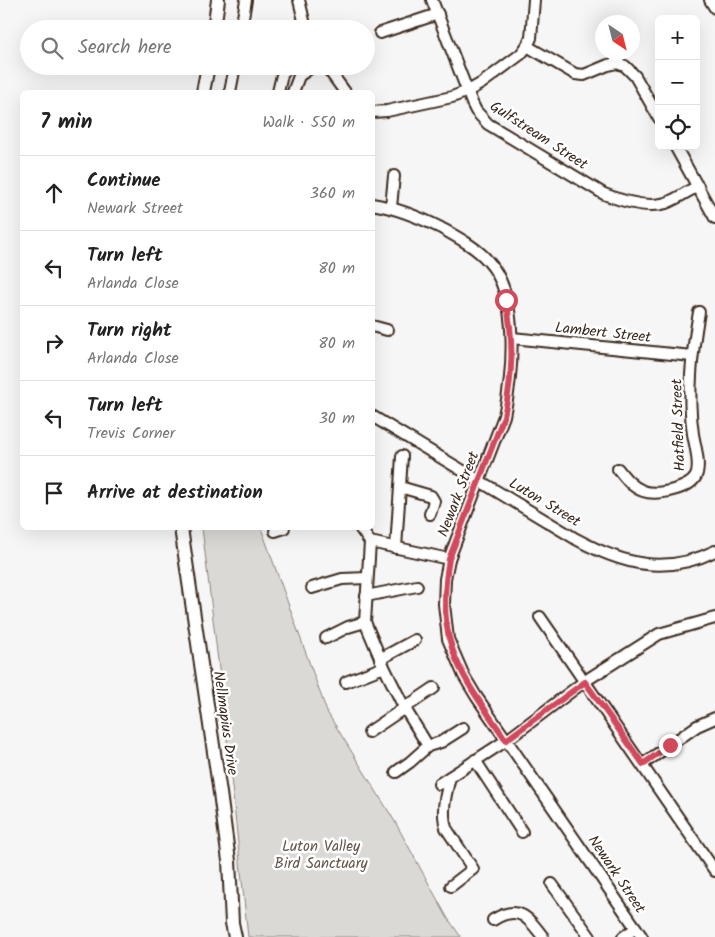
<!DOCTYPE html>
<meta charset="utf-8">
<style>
:root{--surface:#fff;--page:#f2f2f2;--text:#222;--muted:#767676;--line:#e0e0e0}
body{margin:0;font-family:Kalam,sans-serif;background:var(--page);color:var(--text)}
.controls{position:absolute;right:15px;top:15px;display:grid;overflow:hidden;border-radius:8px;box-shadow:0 5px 20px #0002}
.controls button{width:45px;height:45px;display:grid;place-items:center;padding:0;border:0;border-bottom:1px solid var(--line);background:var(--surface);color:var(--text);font:25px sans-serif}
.compass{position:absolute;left:595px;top:15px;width:45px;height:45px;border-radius:50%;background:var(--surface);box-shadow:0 5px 20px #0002;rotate:145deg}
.stop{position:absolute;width:15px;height:15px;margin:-11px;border:4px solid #d1495b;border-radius:50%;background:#fff}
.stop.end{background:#d1495b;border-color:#fff;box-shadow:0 1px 5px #0008}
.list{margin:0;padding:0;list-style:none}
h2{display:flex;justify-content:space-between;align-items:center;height:65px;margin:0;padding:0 20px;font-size:21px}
h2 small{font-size:16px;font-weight:400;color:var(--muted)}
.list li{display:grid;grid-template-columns:32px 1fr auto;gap:15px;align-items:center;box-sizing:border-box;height:75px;padding:0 20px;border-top:1px solid var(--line)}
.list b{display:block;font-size:19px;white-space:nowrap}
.list p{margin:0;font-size:16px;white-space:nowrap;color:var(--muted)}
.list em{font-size:16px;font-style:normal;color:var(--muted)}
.icon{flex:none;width:28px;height:28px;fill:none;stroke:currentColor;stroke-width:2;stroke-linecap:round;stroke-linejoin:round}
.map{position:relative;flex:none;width:715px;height:937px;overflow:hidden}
.search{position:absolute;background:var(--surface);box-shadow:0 5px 20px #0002;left:20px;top:20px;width:355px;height:55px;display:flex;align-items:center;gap:12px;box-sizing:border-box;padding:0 18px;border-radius:28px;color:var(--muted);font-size:19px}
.panel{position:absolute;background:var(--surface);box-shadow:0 5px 20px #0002;left:20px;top:90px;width:355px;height:440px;border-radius:8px}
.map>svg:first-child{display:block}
.green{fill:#dbd9d6;stroke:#8b827a}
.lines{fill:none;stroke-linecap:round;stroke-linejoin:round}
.minor-casing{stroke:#3b2a1e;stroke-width:14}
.major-casing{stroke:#3b2a1e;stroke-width:16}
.minor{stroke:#fff;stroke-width:10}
.major{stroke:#fff;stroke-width:12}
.route{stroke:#d1495b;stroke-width:6}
.labels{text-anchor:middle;stroke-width:5;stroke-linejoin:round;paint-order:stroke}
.street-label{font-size:15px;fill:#3b2a1e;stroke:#fff}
.park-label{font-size:15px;fill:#63564c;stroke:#fff}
</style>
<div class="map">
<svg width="715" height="937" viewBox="0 0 715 937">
<rect width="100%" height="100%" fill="#f7f6f6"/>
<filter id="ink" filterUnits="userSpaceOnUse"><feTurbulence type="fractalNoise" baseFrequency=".02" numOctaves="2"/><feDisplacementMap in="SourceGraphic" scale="10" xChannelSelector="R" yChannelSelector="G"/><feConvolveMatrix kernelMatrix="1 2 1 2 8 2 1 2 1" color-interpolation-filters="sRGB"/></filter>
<g filter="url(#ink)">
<polygon class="green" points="202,528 261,528 327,712 394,820 447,917 461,937 248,937 223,702"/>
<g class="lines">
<g class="minor-casing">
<g id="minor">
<polyline points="299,0 306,29"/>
<path d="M432,0L472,103L476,111L488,124L604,194C622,201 647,209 666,203C677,199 688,191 698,186"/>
<polyline points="710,0 715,8"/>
<polyline points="241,29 246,0"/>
<polyline points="380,33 438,14"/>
<polyline points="527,46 575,74 584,75 608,65 617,63 625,66 635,76 659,118"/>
<polyline points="326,66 345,92"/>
<polyline points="230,92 235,66"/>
<polyline points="278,92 282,75 288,66"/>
<polyline points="293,92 299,76 313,66"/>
<polyline points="372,112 387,111 452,97 468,91 482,83 521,54 527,46 531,38 534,0"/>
<polyline points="675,146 715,218"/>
<path d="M372,204C397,208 419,217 441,228C457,237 476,247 488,261C520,296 513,373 504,416L449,559L445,579L444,604L448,639L464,676L476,696L642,937"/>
<polyline points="391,207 394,176"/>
<polyline points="372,326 387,330"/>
<polyline points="512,338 692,356"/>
<path d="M372,416L576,539C622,564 665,576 715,551"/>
<path d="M618,469C625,478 632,487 643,491C656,496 690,489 696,476C701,465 695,446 693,434C687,393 692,352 699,312"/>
<polyline points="400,487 431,496 434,501 430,514"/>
<polyline points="360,528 370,542 365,622 384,667 404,707 428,746"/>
<polyline points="275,531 284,528"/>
<polyline points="370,542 449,559"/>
<polyline points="396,548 402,456"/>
<polyline points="312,588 342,579 367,578"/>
<polyline points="366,596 417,586"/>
<polyline points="540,617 715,871"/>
<polyline points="326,638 348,627 365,622"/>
<polyline points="380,659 415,640"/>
<polyline points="346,682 384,667"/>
<polyline points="369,732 434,688"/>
<polyline points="475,760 522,832"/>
<polyline points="643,764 697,726 715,718"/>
<polyline points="396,772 410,762 428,746 441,742 463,728"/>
<path d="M450,777C446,794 441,810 446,828L473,869L451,886"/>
<polyline points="439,784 507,740 585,681 659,634 715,618"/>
<polyline points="552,884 590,937"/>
<path d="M493,920C518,904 528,917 543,937"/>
<polyline points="623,937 636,928"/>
</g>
</g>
<g class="major-casing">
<g id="major">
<polyline points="214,29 218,0"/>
<polyline points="203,92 208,66"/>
<polyline points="181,528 220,793 229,861 232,923 235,937"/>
</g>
</g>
<use href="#minor" class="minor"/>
<use href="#major" class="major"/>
</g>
</g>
<g class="lines" filter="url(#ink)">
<path class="route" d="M506,300C514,341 513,375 504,416L449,559C434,644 461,674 506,740L585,682L643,764L670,745"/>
</g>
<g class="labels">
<g class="street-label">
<text transform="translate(539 135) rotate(33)" y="5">Gulfstream Street</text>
<text transform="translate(603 332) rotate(6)" y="5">Lambert Street</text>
<text transform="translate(678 425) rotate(-92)" y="5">Hatfield Street</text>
<text transform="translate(458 494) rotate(-69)" y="5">Newark Street</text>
<text transform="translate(545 502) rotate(31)" y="5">Luton Street</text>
<text transform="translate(226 723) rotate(82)" y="5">Nellmapius Drive</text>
<text transform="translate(617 874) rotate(56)" y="5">Newark Street</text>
</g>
<g class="park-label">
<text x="321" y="851">Luton Valley<tspan x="321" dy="17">Bird Sanctuary</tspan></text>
</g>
</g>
</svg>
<div class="controls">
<button>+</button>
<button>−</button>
<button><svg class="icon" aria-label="locate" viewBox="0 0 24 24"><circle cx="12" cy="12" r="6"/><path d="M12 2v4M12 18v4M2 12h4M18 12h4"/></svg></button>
</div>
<svg class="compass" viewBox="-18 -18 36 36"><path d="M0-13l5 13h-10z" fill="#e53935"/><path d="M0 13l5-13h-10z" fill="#767676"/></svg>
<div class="stop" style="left:506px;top:300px"></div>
<div class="stop end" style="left:670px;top:745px"></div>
<div class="search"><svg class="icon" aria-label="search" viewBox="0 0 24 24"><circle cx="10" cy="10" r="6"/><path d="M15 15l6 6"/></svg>Search here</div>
<section class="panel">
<h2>7 min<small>Walk · 550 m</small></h2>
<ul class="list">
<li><svg class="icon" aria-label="ahead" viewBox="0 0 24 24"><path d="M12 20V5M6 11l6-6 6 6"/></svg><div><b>Continue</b><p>Newark Street</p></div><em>360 m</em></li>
<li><svg class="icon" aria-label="left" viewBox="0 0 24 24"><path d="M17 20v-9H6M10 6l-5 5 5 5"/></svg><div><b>Turn left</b><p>Arlanda Close</p></div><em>80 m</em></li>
<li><svg class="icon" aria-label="right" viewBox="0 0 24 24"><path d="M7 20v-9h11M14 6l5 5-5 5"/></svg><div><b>Turn right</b><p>Arlanda Close</p></div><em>80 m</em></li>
<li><svg class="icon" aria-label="left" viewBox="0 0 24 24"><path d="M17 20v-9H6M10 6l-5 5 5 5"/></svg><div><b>Turn left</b><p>Trevis Corner</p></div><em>30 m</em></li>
<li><svg class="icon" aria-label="arrive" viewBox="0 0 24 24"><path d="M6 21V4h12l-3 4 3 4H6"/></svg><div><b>Arrive at destination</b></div></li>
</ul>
</section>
</div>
